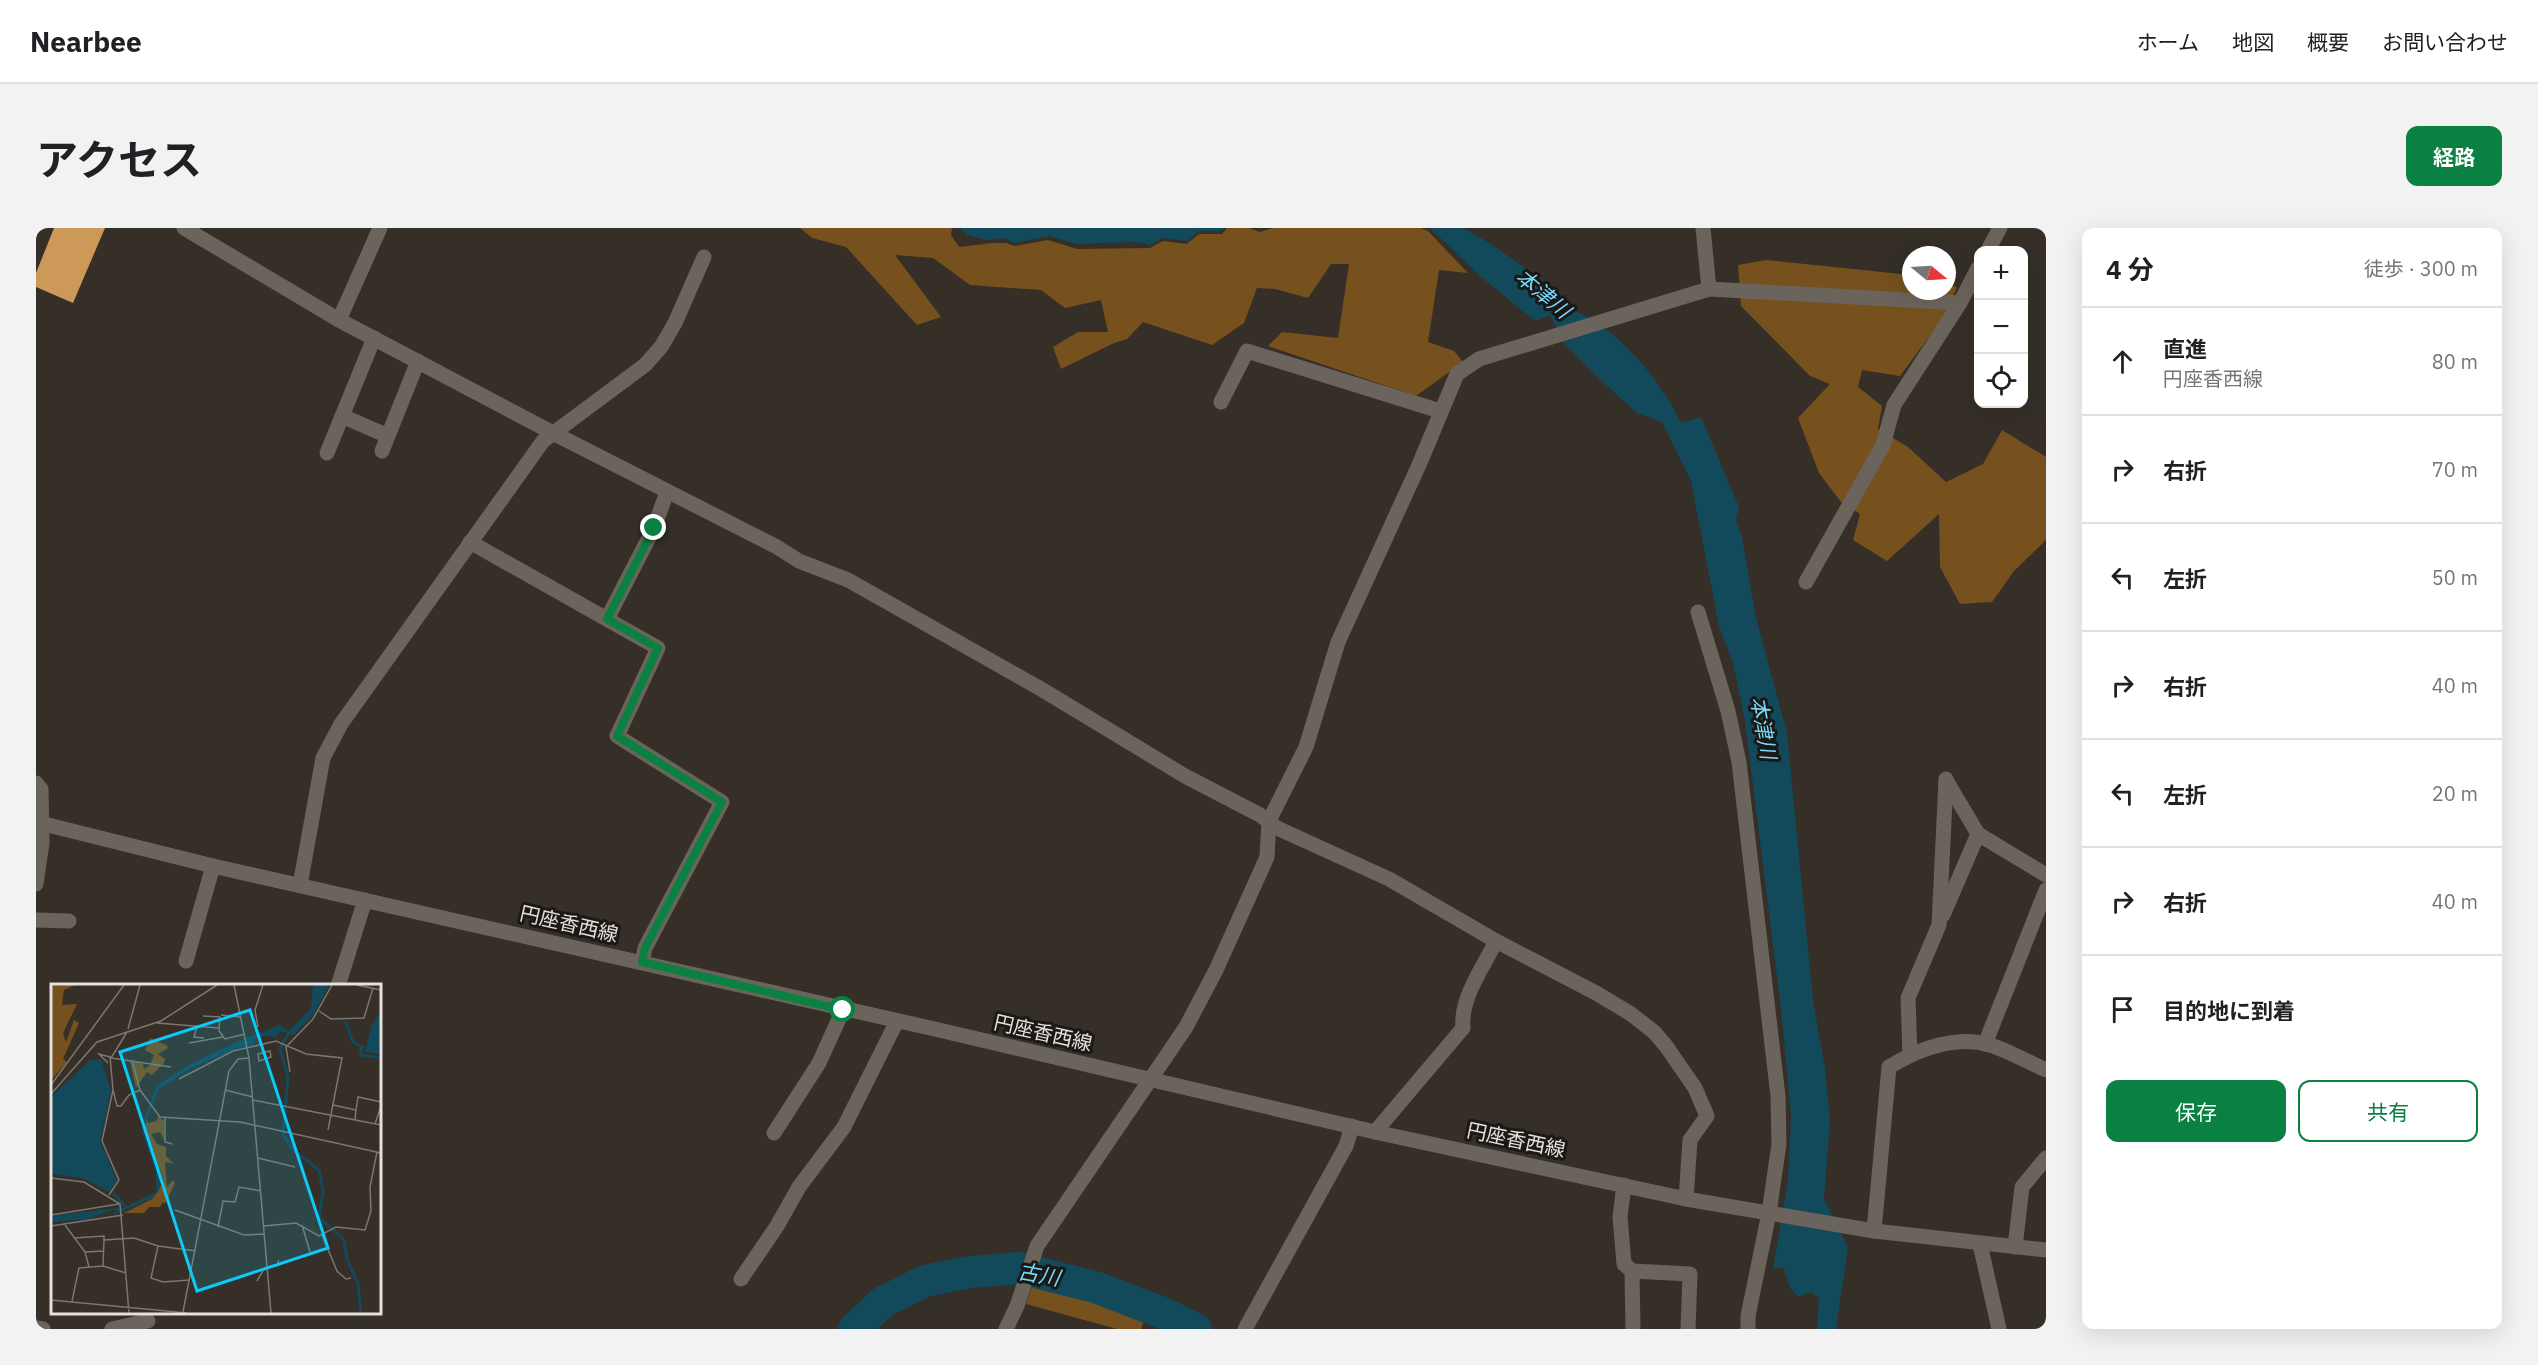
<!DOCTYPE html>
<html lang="ja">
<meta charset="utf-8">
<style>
:root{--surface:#fff;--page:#f2f2f2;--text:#202124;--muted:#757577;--line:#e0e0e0;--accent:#0b8043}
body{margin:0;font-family:"IBM Plex Sans","Noto Sans JP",sans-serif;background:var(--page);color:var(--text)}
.controls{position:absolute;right:18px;top:18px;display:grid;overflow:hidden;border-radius:12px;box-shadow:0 6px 24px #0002}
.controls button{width:54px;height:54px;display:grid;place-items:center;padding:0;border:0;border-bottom:2px solid var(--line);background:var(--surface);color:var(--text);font:30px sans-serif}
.compass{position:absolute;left:1866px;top:18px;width:54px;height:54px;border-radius:50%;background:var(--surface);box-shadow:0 6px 24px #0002;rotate:108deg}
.stop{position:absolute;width:18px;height:18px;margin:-14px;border:4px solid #0b8043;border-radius:50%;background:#fff}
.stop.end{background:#0b8043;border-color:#fff;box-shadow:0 2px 6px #0008}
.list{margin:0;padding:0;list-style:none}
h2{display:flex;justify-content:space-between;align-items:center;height:78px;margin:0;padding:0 24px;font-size:26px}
h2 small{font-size:20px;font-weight:400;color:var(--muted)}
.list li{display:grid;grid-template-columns:39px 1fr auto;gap:18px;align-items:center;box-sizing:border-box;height:108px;padding:0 24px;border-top:2px solid var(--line)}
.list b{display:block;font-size:22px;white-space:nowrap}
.list p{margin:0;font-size:20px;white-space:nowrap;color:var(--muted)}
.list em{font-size:20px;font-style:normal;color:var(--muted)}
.actions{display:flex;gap:12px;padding:18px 24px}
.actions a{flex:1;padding:14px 0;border:2px solid var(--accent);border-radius:12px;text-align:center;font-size:21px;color:var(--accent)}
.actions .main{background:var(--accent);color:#fff}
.icon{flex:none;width:33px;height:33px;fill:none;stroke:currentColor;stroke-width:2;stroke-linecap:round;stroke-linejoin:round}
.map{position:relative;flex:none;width:2010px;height:1101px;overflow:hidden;border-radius:12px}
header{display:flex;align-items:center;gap:36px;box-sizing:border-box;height:84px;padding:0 30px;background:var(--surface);border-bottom:2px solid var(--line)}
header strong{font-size:28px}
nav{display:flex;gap:33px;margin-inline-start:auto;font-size:21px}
.intro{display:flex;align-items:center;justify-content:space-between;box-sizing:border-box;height:144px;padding:0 36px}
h1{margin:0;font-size:42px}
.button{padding:15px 27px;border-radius:12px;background:var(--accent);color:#fff;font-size:21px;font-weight:700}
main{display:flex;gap:36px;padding:0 36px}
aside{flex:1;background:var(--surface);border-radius:12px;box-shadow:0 6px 24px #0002}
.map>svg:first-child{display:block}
.green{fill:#76511e}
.water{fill:#124a5b}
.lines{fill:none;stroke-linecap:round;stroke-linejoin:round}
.river{stroke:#124a5b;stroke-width:32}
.building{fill:#cd9958}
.minor{stroke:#6b645c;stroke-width:15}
.tertiary{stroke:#6b645c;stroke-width:15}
.secondary{stroke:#6b645c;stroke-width:15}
.route{stroke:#0b8043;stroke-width:8}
.labels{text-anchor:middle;stroke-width:6;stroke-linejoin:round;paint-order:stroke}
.street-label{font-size:20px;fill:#e4e0db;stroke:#1b1815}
.water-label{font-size:21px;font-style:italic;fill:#75dbfe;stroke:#1b1815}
.inset-river{fill:none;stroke:#124a5b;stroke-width:3}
.inset-road{fill:none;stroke:#7b7670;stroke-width:1.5}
.view{fill:#0bcafa;fill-opacity:0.15;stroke:#0bcafa;stroke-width:3}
.inset-edge{fill:none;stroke:#e4e0db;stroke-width:3}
</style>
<header>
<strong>Nearbee</strong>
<nav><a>ホーム</a><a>地図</a><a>概要</a><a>お問い合わせ</a></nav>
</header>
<div class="intro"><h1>アクセス</h1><a class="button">経路</a></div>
<main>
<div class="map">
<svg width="2010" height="1101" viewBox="0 0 2010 1101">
<rect width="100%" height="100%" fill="#352f28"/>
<g class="green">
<polygon points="764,0 916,0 915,7 923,19 956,15 970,15 979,18 1012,12 1041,21 1114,20 1127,13 1151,16 1163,6 1186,6 1191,0 1213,0 1224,4 1237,0 1385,0 1392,3 1432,45 1403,42 1392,114 1418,123 1427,134 1380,168 1232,118 1246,104 1302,110 1313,36 1295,36 1272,70 1239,61 1221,60 1208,95 1176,117 1107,94 1091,111 1078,115 1025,141 1017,119 1042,104 1072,104 1065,72 1029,80 1005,62 934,57 897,30 859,27 905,89 881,97 810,19 776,10"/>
<polygon points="1730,32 1875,47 1875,63 1911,63 1911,56 1921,59 1910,86 1864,148 1826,142 1822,159 1846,178 1842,201 1872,219 1910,254 1947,236 1966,202 2010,229 2010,312 1978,343 1956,374 1924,376 1904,339 1903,286 1851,333 1817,312 1824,286 1805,274 1783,245 1762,190 1794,156 1774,148 1705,78 1702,37"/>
<polygon points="999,1050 1095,1079 1110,1087 1105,1101 1081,1101 990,1076"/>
</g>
<g class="water">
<polygon points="924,0 1188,0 1185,3 1162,3 1152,13 1127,10 1114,17 1097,14 1040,16 1013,8 979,15 968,10 951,12 931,7"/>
<path d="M1394,0H1428L1455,16L1531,70L1536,82C1580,98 1626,153 1645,195L1665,189L1703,279L1700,292L1706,309L1720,390L1751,505L1777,773L1789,840L1794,893L1788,971L1812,1019L1800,1101H1781L1783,1070L1775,1064L1762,1069L1754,1060L1747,1039L1737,1041L1752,953L1755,887L1745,780L1709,493L1697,435L1683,398L1655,253L1626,194L1601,185L1559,147L1528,115L1514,87L1499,93L1444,48Z"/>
</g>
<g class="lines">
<polyline class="river" points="818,1101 847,1074 889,1053 934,1044 983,1040 1059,1059 1127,1085 1160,1101"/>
</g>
<polygon class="building" points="18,0 69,0 37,75 0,59 0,45"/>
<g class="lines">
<g class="minor">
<polyline points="148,0 303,92 517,205 741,319 763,333 812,352 1005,461 1149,548 1224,587 1241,600 1353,651 1460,713 1560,765 1595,786 1618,804 1630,818 1659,860 1671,888 1654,912 1650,971"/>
<polyline points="1952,22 1964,0"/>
<polyline points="1673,61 1924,75"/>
<polyline points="303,92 344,0"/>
<polyline points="1185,174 1211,123 1404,183"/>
<polyline points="306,188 352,208"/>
<polyline points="346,223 382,133"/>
<polyline points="291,225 338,110"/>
<polyline points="434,314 622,420 581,508 686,574 609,720 606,734"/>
<polyline points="1770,354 1847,217 1858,177 1924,75 1942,40"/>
<polyline points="1662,384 1692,483 1703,534 1742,868 1743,916 1733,985 1712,1088 1712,1101"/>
<polyline points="571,391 618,300 631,264"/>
<polyline points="1910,552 1942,606"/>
<polyline points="0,555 5,561 6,615 0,656"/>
<polyline points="264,657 287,530 305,496 507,213 609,137 625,119 639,95 668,29"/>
<polyline points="1907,687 1942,606 2010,647"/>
<polyline points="0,692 33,693"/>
<polyline points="150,733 177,638"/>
<polyline points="302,758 329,672"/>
<polyline points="1949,816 2010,662"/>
<polyline points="1874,827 1872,770 1903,697 1910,551"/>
<path d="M1339,904L1427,800C1424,770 1447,740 1460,713"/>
<polyline points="738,905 783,835 807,782"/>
<polyline points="1588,957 1584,989 1588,1036 1596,1043"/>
<path d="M1838,1003L1853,839C1883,821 1920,807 1954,817C1973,823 1992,834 2010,842"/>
<polyline points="1944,1016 1963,1101"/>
<polyline points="1979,1019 1986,959 2010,930"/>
<polyline points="705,1051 741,998 763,959 808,899 861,793"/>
<polyline points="0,1100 7,1101"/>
<polyline points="76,1101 112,1093"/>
<polyline points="970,1101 981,1078 1001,1018 1150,799 1180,742 1231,629 1233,593 1270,519 1302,414 1383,237 1421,146 1443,131 1673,61 1667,0"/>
<polyline points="1597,1101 1596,1043 1654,1046 1652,1101"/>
</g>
<polyline class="tertiary" points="1209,1101 1310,918 1316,898"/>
<polyline class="secondary" points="0,594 177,638 903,802 1339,904 1650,971 1838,1003 2010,1022"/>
</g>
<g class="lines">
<polyline class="route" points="618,300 571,391 622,420 581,508 686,574 609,720 606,734 807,782"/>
</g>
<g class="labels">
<g class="street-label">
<text transform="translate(533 696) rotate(13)" y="7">円座香西線</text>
<text transform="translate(1007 805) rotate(13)" y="7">円座香西線</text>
<text transform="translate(1480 912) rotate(12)" y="7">円座香西線</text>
</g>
<g class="water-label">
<text transform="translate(1507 66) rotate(40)" y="7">本津川</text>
<text transform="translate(1727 500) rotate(80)" y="7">本津川</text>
<text transform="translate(1003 1047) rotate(10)" y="7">古川</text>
</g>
</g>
<g transform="translate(15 756)">
<rect width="330" height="330" fill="#352f28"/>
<path d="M0,1H24L13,6L11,21L26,20L12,49L15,58L23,36L28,39L12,75L16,78L0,96ZM99,54L115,61L117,64L107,70L114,75L113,79L101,91L96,88L85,104L79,77L92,80L93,85L99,81L103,71L94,66ZM107,132L113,137V156L109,148L100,150L106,160L115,163V172L123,180L114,178L116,203L122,196L124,199L114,220L112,218L109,223H98L93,229H73L101,215L113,197L93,148L96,135L97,139L106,137Z" fill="#76511e"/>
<path d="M262,1H278L263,30L243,51L229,47L225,54L218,51L205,54L203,61L184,65L139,85L107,106L92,146L111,194L107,208L101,214L68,229L57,231L65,227L62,226L37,235L0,238V232L74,223L105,208V188L90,146L105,102L139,80L197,53L229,41L238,47L260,24ZM330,28V70L314,68L321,40ZM50,75L60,106L49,157L66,196L58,208L31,194L0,190V113L39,76Z" fill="#124a5b"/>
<path class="inset-river" d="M294,37L302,58L314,64M239,47L229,64L237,94L232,150L241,165L268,186L272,208L268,233L293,256L296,275L307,299L310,329M310,63V71L330,74M62,209L75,223"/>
<path class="inset-road" d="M183,1L198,74L220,329M306,1L330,6M268,27L280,35L313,34L322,4M170,31L189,33M152,32L169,33L168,47L174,55L194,50M106,39L168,44M146,43L143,53L153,54M207,43L204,26L212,1M77,45L89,1M76,48L60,74L120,83M138,59L172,53M219,67L220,73L208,77L207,70ZM81,76L89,106M57,79L48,70L59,73M239,88L235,63L262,35L281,1M128,95L182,67L225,57L255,70L291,74L277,146M0,101L73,1M62,106L66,122H70L78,111L89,106L109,133L189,138L330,169M174,106L202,113M0,110L46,58L110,37L166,1M202,116L330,141M282,121L305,126L304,136M305,126L307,113L330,118M114,133V158L121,160M324,140L330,122M207,174L244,183M0,194L33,198L69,220L78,329M58,211L68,196L51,157L62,106L59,72M124,226L193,251L213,250M0,231L68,220M14,241L34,268L38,283M251,241L259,268M0,242L72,231M213,242L245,239L268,252L285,243L314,246L320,227L319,203L326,168M167,243L172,217L184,218L188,203L210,207M271,251L286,287L295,295L300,294M23,254L53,252V256M107,262L100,294L112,298L139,296M34,268L52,267M52,282L53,256L83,254L107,262L145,267M206,297L213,285L228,281L227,276M0,316L136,329M21,317L28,284L52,282L75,289M132,328L178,87L187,75L198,74"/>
<path class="view" d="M199,26L277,264L146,307L69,68Z"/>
<rect width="330" height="330" class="inset-edge"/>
</g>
</svg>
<div class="controls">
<button>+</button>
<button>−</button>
<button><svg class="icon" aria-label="locate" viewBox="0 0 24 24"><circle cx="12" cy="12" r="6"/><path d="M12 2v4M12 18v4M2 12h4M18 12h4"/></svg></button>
</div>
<svg class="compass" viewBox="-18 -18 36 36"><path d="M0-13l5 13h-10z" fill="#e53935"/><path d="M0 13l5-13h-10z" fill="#757577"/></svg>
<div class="stop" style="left:807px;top:782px"></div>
<div class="stop end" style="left:618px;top:300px"></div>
</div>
<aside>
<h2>4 分<small>徒歩 · 300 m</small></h2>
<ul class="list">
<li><svg class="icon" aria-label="ahead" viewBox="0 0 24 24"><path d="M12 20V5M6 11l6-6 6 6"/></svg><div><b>直進</b><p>円座香西線</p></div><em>80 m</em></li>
<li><svg class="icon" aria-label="right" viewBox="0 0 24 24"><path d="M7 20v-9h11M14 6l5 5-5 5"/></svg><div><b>右折</b></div><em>70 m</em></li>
<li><svg class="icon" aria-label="left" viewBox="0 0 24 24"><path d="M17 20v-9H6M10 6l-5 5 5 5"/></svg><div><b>左折</b></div><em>50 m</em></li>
<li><svg class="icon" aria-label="right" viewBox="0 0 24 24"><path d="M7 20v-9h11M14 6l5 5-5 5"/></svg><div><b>右折</b></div><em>40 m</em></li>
<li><svg class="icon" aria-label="left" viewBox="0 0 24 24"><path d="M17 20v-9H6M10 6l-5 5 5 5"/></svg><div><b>左折</b></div><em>20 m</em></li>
<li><svg class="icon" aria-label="right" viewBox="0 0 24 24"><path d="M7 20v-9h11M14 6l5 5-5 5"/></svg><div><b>右折</b></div><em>40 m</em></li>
<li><svg class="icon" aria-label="arrive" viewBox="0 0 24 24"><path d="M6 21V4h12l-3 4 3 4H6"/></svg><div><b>目的地に到着</b></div></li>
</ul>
<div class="actions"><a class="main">保存</a><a>共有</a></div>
</aside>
</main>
